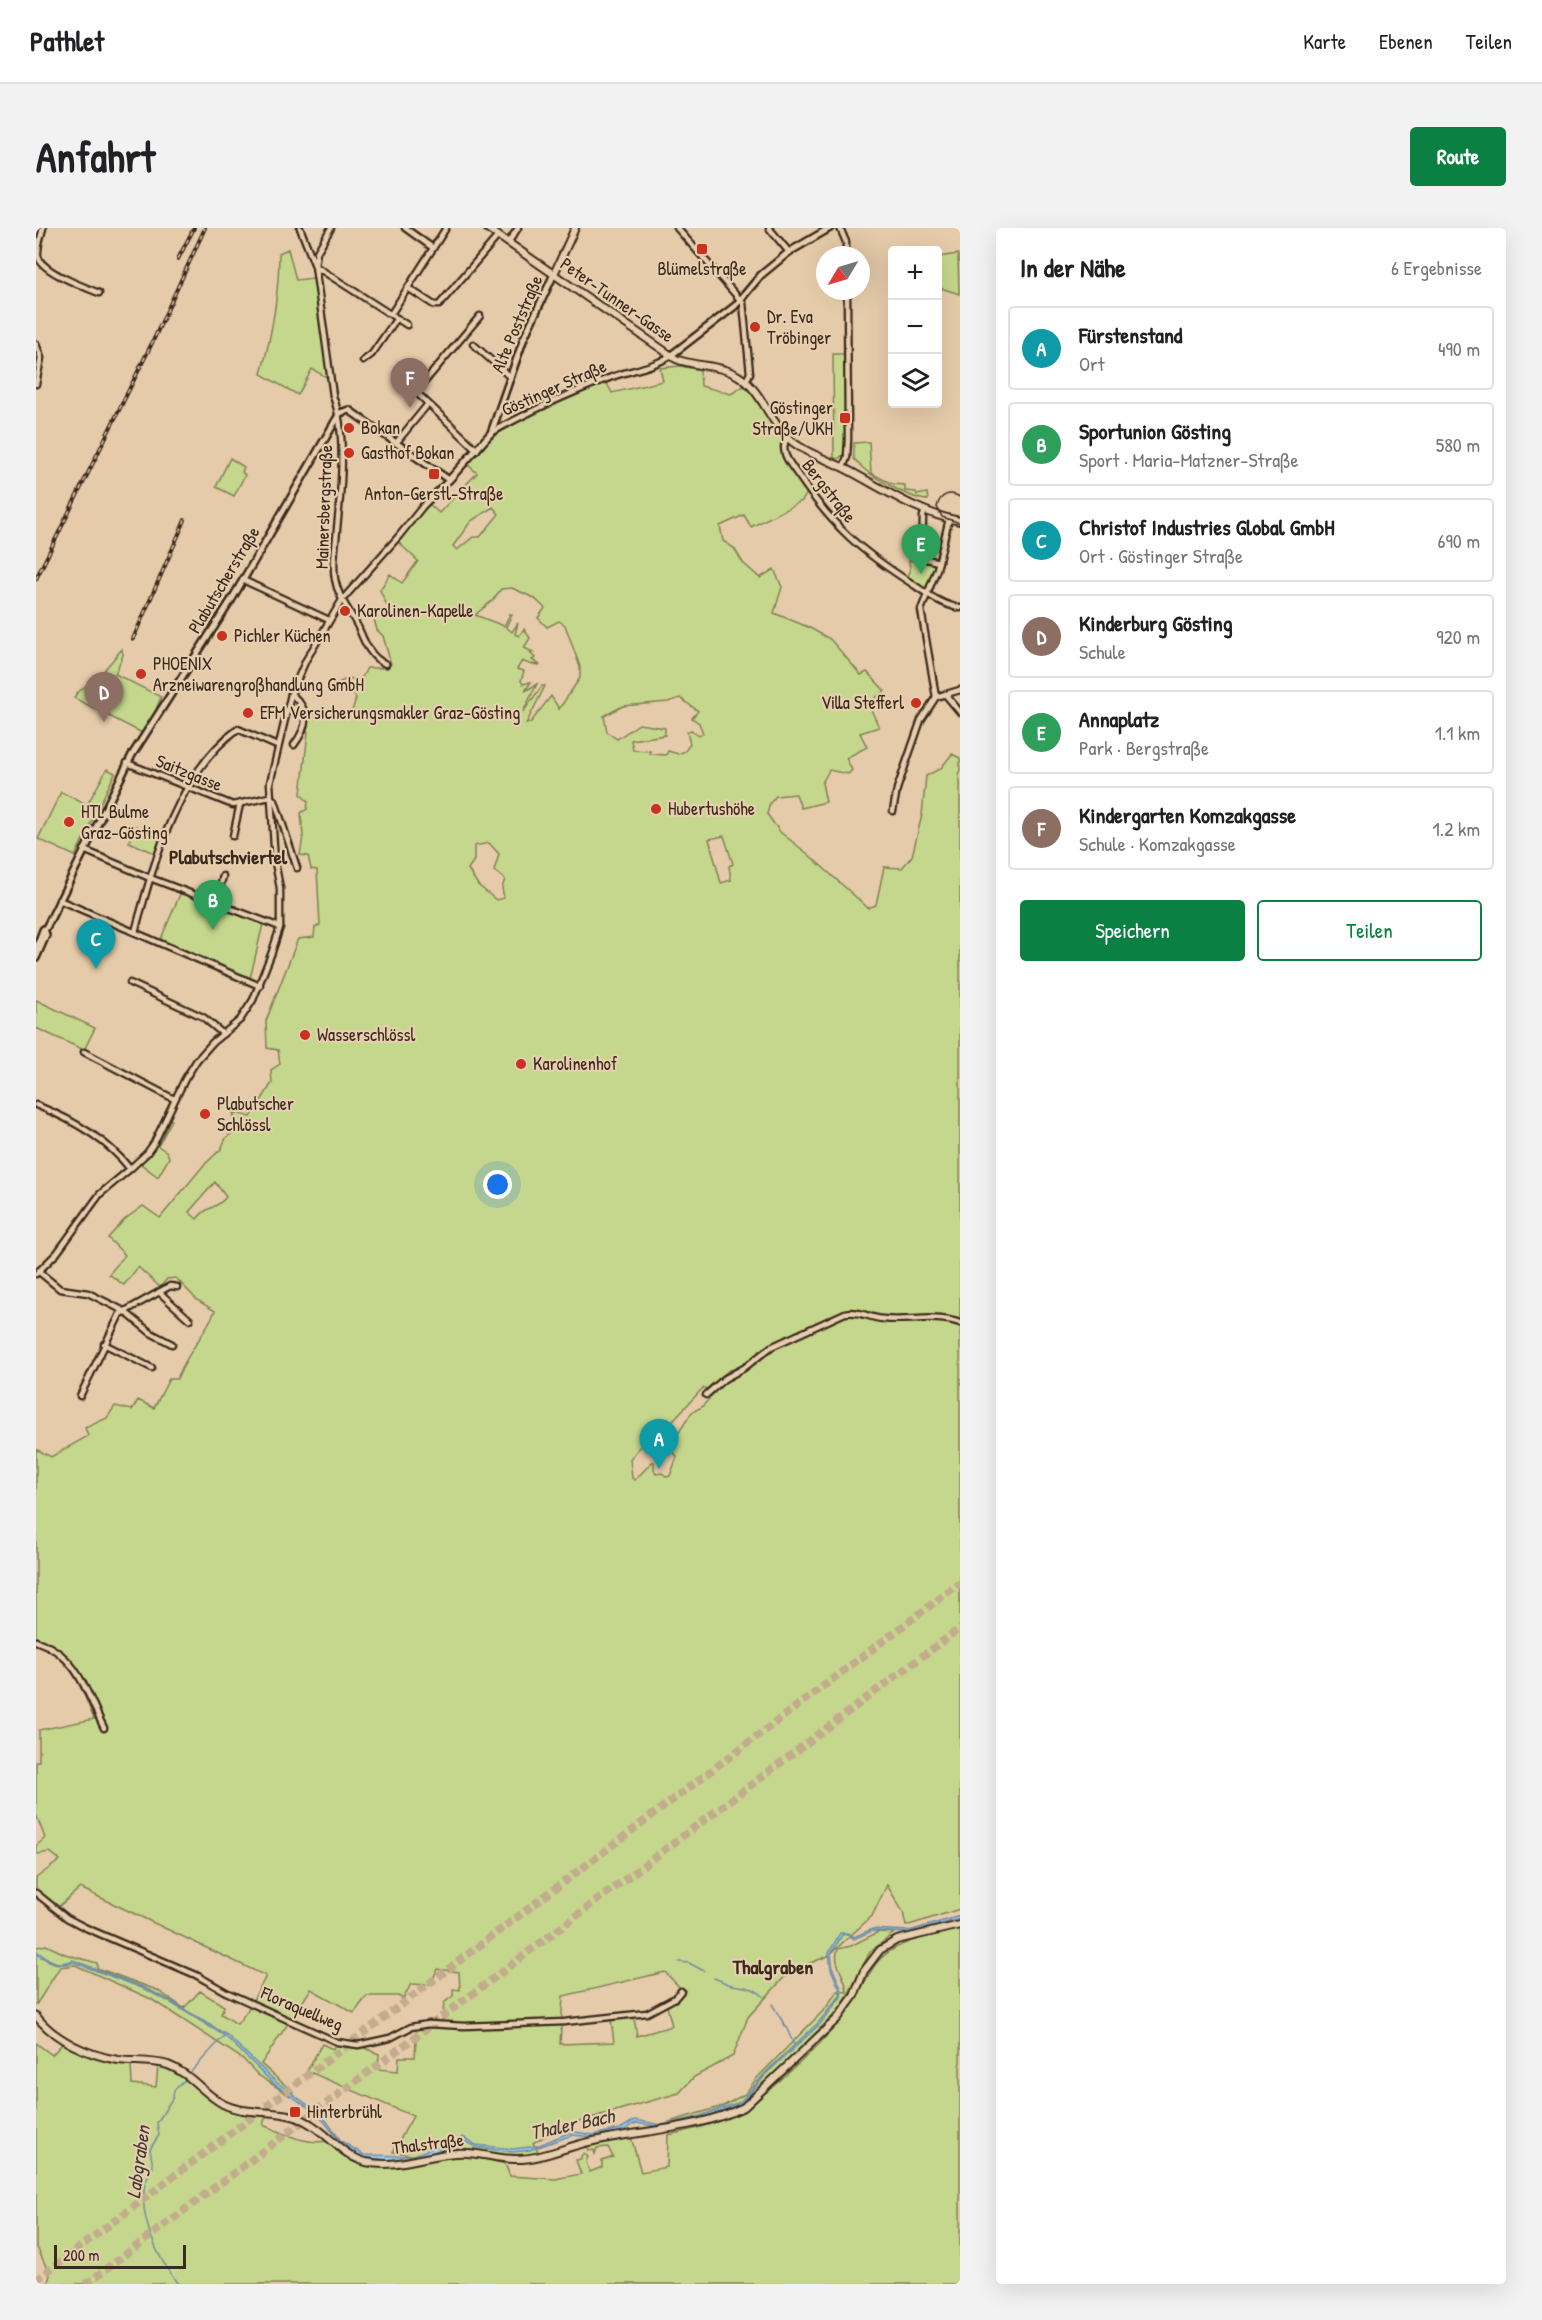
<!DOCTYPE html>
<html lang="de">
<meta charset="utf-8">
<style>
:root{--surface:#fff;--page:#f2f2f2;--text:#202124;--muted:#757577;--line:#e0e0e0;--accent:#0b8043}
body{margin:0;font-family:"Patrick Hand",sans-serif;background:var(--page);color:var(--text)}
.controls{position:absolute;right:18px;top:18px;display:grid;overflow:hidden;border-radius:6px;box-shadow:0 6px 24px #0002}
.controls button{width:54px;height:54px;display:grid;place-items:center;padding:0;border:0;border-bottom:2px solid var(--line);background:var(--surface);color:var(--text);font:30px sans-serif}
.compass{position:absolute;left:780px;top:18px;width:54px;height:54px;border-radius:50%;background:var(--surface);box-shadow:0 6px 24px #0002;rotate:232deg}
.scale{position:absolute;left:18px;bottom:15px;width:132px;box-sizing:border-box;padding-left:6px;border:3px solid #3b2a1e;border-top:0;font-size:16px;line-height:21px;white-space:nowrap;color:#3b2a1e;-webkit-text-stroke:4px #e6ceae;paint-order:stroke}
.you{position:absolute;left:462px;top:957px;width:21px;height:21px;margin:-15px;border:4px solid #fff;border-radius:50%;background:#1a73e8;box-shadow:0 0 0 9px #1a73e833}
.badge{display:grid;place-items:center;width:39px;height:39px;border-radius:50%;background:var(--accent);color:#fff;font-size:20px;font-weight:700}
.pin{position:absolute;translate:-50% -50px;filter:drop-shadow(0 2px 3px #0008)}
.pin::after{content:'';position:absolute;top:32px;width:21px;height:18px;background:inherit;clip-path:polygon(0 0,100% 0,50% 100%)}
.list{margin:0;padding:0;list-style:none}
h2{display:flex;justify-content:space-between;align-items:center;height:78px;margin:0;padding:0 24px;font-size:26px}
h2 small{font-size:20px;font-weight:400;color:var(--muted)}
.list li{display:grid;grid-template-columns:39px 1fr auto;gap:18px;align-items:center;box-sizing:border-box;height:84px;margin:0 12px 12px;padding:0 12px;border:2px solid var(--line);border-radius:6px}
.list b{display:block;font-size:22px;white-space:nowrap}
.list p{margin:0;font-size:20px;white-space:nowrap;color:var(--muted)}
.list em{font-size:20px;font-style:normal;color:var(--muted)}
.actions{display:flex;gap:12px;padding:18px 24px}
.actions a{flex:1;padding:14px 0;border:2px solid var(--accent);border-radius:6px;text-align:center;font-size:21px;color:var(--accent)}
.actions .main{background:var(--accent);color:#fff}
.icon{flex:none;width:33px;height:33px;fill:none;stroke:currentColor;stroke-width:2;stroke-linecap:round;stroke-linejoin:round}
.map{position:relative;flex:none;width:924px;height:2056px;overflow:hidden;border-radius:6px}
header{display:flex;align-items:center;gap:36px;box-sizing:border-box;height:84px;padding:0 30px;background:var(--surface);border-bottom:2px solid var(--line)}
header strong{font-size:28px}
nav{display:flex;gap:33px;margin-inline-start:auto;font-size:21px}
.intro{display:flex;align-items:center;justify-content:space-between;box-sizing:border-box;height:144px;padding:0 36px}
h1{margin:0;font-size:42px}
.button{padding:15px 27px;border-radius:6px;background:var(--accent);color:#fff;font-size:21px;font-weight:700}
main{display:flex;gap:36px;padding:0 36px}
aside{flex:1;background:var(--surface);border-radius:6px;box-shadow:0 6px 24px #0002}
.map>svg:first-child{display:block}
.green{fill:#c5d78c;stroke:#808055;stroke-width:1.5;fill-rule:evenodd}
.water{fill:#97cdf6;stroke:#728ca0;stroke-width:1.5}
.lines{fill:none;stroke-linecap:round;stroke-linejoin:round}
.stream{stroke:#728ca0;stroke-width:1.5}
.motorway-tunnel{stroke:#c3ab8d;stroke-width:8;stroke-dasharray:8 4;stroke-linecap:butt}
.minor-casing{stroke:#3b2a1e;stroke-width:9}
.tertiary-casing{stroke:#3b2a1e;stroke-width:10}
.secondary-casing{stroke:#3b2a1e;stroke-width:10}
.minor{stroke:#e6ceae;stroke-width:4.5}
.tertiary{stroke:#e6ceae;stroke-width:5}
.secondary{stroke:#e6ceae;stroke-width:6}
.tram{stroke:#3b2a1e;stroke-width:1.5}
.rail-casing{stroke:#3b2a1e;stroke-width:4}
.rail{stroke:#e6ceae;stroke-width:1.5;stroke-dasharray:4.5;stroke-linecap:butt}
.poi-dot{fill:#c8321e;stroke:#e6ceae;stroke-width:2}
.labels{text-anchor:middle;stroke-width:4.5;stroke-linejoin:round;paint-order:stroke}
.poi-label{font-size:18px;fill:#3b2a1e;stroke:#e6ceae;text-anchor:start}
.street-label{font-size:18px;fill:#3b2a1e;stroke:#e6ceae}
.neighbourhood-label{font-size:20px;font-weight:bold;fill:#3b2a1e;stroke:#e6ceae}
.water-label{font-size:20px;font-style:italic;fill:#443a34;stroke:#e6ceae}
</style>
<header>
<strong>Pathlet</strong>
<nav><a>Karte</a><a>Ebenen</a><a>Teilen</a></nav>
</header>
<div class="intro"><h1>Anfahrt</h1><a class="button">Route</a></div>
<main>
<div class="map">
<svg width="924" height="2056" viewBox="0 0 924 2056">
<rect width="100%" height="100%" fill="#e5cba9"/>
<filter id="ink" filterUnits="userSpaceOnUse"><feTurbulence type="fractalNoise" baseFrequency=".0167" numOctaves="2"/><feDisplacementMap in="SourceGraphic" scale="12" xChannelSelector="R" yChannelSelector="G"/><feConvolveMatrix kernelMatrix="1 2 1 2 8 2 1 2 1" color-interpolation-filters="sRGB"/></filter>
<g filter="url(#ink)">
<g class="green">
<path d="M252,21L260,52L278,50L285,84L292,150L276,141L262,167L225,146C236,106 243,66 243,25Z"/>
<polygon points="922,26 923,66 902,59 902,29"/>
<polygon points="797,126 810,126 810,173 807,189 810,200 810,214 808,226 802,231 798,230"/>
<path d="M644,138L664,142L665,158L695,166L708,158L718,165L744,207L747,227L772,264L766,273L715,299L708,287L684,298L687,313L698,320L707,335L724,350L738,341L746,359L738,385L772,399L794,411L825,447L831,444L849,463L832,475L843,499L824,505L831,519L810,530L816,542L812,546L793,542L786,555L790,574L765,580L760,566L740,568L734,575L731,586L744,604L772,626L832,680L840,677L848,639L866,640L876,628L886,587L890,548L905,540L916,526L924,530V543L922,546L924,554V1681L870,1698L867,1684L851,1657L836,1688L792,1728L754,1743L712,1789L697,1828L658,1849L643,1865L526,1898L497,1915L503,1925L468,1930L435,1921L412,1920L387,1929L357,1924L377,1888L271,1843L286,1816L297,1821L299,1816L322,1820L324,1818L343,1826L342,1841L362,1843L363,1829H379L381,1794H406L408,1775L417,1768V1761L424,1762L423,1744L401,1741L395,1757L375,1756L367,1771L362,1768H331L318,1785L275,1761L225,1836L257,1864L254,1868L222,1847L207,1831L115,1771L39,1737L24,1739L0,1777V1719L10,1717L29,1726L61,1735V1740L121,1762L148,1780L164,1763L188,1778L185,1786L201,1796L211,1783L230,1748L44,1660L21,1680L0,1661V1650L24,1632L14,1624L2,1626L0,1624V1618L9,1610L0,1586V1534L3,1533V1502L58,1491L33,1430L0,1412V1221L15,1229L52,1208L49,1200L71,1190L79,1178L96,1182L102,1172L118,1180L133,1151H141C150,1127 168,1107 179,1083L161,1072L140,1050L131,1051L124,1059L102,1039L88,1057L73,1046L89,1027L72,1010L88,992L107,978L124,990L167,938L185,921L190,910L201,901L197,884L215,889L236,855L235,842L244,836L242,822L231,820L230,793L262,711L278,709L279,699L284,697L281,642L275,641L272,628L264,627L267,608L265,585L271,581L272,574L265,566L272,504L268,499L271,485L285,486L295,483L315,487L320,470L313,459L304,454L313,450L324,453L331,440H351L355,436L347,408L341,402L338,391L353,382L344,362L354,346L366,355L382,333L361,313L393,276L403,285L441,245L431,236L459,207L497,185L570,154L576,165L627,153L624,140ZM457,279L463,286L444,309H437L421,322L417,318L435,293ZM476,360L498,370L509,380L502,390L511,399L523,393L529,397L544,439V450L523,481L515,468L495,494L490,496L509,458H506L487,484L501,456L489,463L495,454L487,456L485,453L488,443L481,441L486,433L493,436L504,437L496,432L499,430L494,425L497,424L488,420L494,410L488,401L483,408L479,406L482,395L476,404L470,399L476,386H474L468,398L439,387L457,372L465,361ZM644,470L662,483L656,490L663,495L667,505L663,508L655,502L651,504L654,516L649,523L642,526L632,523L630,527L614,526V523L597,522L595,512L629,507V500L603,496L581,511L571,504L568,488L587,478L632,474ZM688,608L697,636L693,638L695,652L685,655L673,611ZM453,615L463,626L458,643L469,651L466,660L468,670L460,672L442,657L432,641L438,632V618ZM179,954L190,969C180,982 171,977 161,991L153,984ZM705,1138L709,1141L706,1145L686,1156L666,1179L656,1184L634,1218L641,1229L634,1248L631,1249L626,1245L620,1246L618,1242V1234H616L599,1252L596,1250L594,1231L614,1207L625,1205L667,1160L670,1161L692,1143ZM629,1744L648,1764L631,1778L636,1798L601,1808L598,1790L575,1792L578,1814L524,1816L527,1768Z"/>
<path d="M833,214L835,245L856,256L869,257V263L880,264L881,267L891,265L892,272C877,272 840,251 828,241C824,238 822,234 818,231V215Z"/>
<polygon points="194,230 208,239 206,244 209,247 198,268 180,259"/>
<polygon points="873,332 901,335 890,361 872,348 874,344"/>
<polygon points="86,421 87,427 79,446 125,469 119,484 120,487 108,506 38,470 41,465 65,446"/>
<polygon points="71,541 79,545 39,628 2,611 25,564 51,577"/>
<polygon points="99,598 127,609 121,626 93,614"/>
<polygon points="145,664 227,696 214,751 124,713"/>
<polygon points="0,772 59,800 48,822 0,800"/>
<polygon points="132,891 136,892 122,918 131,924 133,930 122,949 105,936 119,917"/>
<path d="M924,1701V2056H9L12,2054L14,2047L0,2017V1815L16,1827L26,1816L52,1827L95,1837L96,1856L120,1859L122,1838C153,1847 165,1870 192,1882C203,1887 218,1886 230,1887L227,1897C246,1905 270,1917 291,1913C333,1960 373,1931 423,1927C437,1926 455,1933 469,1936L474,1948L519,1951L545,1946L540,1932L545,1931V1928L548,1925L552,1929L550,1934L554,1944L566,1939V1933L577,1929L572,1919L561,1920L559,1926L558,1922L552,1923L550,1916L595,1909L605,1944L631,1939L632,1907C661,1901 687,1894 713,1880C751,1845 795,1812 822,1767C830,1753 838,1732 854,1723C874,1711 901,1706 924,1701Z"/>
<path d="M842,1704L858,1705L834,1724L805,1780L714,1870L700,1880L633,1901V1894L687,1878L709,1866L721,1850L790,1780L801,1763L811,1764C810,1747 796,1736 802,1721L815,1718Z"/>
</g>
<path class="water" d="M924,1688V1691L872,1705L836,1703L818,1711L811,1706L806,1707L795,1726L797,1741L806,1762L805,1769L784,1796L732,1844L705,1876L662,1891L626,1899L600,1895L585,1904L556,1909L536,1907L494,1922L477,1924L439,1919L427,1912L391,1927L376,1930L350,1932L327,1930L305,1915L284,1888L237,1855L189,1808L132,1773L106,1760L37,1734C22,1740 13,1733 0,1726V1723C14,1732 21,1739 37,1732L107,1759L133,1772L191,1807L239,1853L287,1888L305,1913L328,1927L375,1928L427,1909L440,1917L477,1921L501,1918L532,1905L540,1904L557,1907L584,1901L599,1892L626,1897L661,1889L704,1874L731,1843L782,1795L804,1768V1762L795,1741L793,1725L804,1705H811L818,1709L836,1701L873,1703Z"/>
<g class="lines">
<g class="stream">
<polyline points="895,480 901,472"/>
<polyline points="643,1734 653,1735 668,1743"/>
<path d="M678,1750C684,1752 690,1756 696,1757C709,1759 719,1759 728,1769"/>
<polyline points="736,1776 751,1801 758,1817"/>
<polyline points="154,1845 188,1808"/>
<path d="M142,2056C122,2031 102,1989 109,1956C110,1950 114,1945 117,1939L114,1921L123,1907L121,1895L137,1869L138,1862L149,1852"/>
</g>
<g class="motorway-tunnel">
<polyline points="0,2052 924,1355"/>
<polyline points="50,2056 924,1400"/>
</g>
<g class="minor-casing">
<g id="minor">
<path d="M7,0C5,9 1,19 2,28C5,44 49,59 63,65"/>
<path d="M264,0L279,38L297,168C311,204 305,262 301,301C300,317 296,335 299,351C302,370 315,384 323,401C328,413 335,431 350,436"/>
<polyline points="295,0 281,24 279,38 371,97"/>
<polyline points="369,0 397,20"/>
<polyline points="641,0 707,75 714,145 710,153"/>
<polyline points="733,0 753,24"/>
<polyline points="804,0 810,14 810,27"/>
<polyline points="472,15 482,0"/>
<polyline points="372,60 398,77 403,77 462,8"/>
<polyline points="355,86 410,0"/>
<polyline points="0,116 5,130 0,156"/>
<polyline points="437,116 474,149"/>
<polyline points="327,133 336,126 361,90"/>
<path d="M455,205C493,183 532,166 573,150C594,142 616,140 634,128"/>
<path d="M751,210C742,224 756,238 764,250C798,300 825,323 875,355C890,365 905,377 924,380"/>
<polyline points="360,215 392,176"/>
<polyline points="441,222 380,164 444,88"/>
<polyline points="807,240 811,229 812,211 811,63"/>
<polyline points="889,283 887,288 886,330 903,334"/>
<polyline points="207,352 293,392"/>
<path d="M255,466C275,482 272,498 258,517"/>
<polyline points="909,466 924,484"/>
<polyline points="900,469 885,382 901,341 913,291"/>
<polyline points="91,535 197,577 234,569 239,573 261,640"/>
<polyline points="857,583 861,561 885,492 900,469 924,462"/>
<polyline points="197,608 204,576"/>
<polyline points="48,622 114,650 244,699"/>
<polyline points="23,672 224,758"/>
<polyline points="180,675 187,648"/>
<path d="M99,704C118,635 141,545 202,501L241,518"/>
<polyline points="94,755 167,789 187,806"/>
<polyline points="48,824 138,871"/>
<path d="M0,877C35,891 71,911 94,941"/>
<polyline points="2,1043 24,1061 52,1065 88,1083 115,1105 136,1116"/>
<polyline points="0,1046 21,1025 64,966 94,941 111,925 118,915 149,851 161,832 177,814 204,792 217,772 236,724 244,699 244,660 239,634 234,555 255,466 270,432 306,372 363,308 387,278 413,252"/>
<polyline points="123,1064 154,1092"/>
<polyline points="68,1116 116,1140"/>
<path d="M670,1167L688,1151L708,1140L735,1119L809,1085C823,1082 833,1090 847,1091C872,1094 899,1086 924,1095"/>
<polyline points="44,1168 84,1086 134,1058 141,1059"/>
<path d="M0,1413C42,1427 50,1464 68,1500"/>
<polyline points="0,1665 31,1690 48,1699 160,1747 190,1764 281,1805 301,1814 322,1817 354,1810 375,1799 392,1796 428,1798 528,1794 611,1785 639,1770 645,1763"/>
</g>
</g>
<g class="tertiary-casing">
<g id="tertiary">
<polyline points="634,128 699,78 725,47 753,24 794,0"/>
<polyline points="0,721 7,702 10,700 96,527 196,371 304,185 313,182 413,252 455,205 488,110 518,46"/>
<polyline points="0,730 10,707 8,701"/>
</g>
</g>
<g class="secondary-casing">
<g id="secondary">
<path d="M451,0L640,131C659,139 680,136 697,145C725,158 731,191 752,210C766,223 787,230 804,238C844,258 880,285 924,293"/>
<polyline points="518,46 539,0"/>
<path d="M0,1788C19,1812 52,1827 82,1832C99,1834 115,1832 132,1837C154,1845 167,1865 187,1876C213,1889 245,1879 271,1894C292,1905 306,1928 330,1934C362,1941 389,1927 420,1925C440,1923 459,1931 478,1931C504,1932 529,1919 553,1914C605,1902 659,1902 708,1879L802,1790L818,1768L828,1743L844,1722L861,1712L924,1697"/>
</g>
</g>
<use href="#minor" class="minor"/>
<use href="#tertiary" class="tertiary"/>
<use href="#secondary" class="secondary"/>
<path class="tram" d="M924,269C914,263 904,266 901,279L906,289L924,295"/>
<g class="rail-casing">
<g id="rail">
<polyline points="142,31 158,0"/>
<polyline points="0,351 117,113 169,0"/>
<polyline points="97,411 149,292"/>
</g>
</g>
<use href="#rail" class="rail"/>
</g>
</g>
<g class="poi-dot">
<rect x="660" y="15" width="12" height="12" rx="3"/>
<circle cx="719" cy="99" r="6"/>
<rect x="803" y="184" width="12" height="12" rx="3"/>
<circle cx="313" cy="200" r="6"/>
<circle cx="313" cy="225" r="6"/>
<rect x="392" y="240" width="12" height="12" rx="3"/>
<circle cx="309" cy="383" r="6"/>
<circle cx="186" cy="408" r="6"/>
<circle cx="105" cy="446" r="6"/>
<circle cx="880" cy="475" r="6"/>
<circle cx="212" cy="485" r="6"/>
<circle cx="620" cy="581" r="6"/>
<circle cx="33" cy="594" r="6"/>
<circle cx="269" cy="807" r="6"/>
<circle cx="485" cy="836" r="6"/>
<circle cx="169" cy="886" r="6"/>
<rect x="253" y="1878" width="12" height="12" rx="3"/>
</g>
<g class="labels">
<g class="poi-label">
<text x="666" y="47" text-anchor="middle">Blümelstraße</text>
<text x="731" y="95">Dr. Eva<tspan x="731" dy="21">Tröbinger</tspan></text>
<text x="797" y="186" text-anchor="end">Göstinger<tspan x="797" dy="21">Straße/UKH</tspan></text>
<text x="325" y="206">Bokan</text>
<text x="325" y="231">Gasthof Bokan</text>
<text x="398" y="272" text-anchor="middle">Anton-Gerstl-Straße</text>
<text x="321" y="389">Karolinen-Kapelle</text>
<text x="198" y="414">Pichler Küchen</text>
<text x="117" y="442">PHOENIX<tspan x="117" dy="21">Arzneiwarengroßhandlung GmbH</tspan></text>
<text x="868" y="481" text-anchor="end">Villa Stefferl</text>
<text x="224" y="491">EFM Versicherungsmakler Graz-Gösting</text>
<text x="632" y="587">Hubertushöhe</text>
<text x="45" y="590">HTL Bulme<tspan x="45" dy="21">Graz-Gösting</tspan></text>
<text x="281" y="813">Wasserschlössl</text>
<text x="497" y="842">Karolinenhof</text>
<text x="181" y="882">Plabutscher<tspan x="181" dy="21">Schlössl</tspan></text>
<text x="271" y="1890">Hinterbrühl</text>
</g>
<g class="street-label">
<text transform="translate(581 72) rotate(35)" y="6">Peter-Tunner-Gasse</text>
<text transform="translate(481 96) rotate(-67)" y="6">Alte Poststraße</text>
<text transform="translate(518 160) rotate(-24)" y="6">Göstinger Straße</text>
<text transform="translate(793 263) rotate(52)" y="6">Bergstraße</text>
<text transform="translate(288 279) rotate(-88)" y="6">Mainersbergstraße</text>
<text transform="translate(188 352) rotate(-59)" y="6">Plabutscherstraße</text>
<text transform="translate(153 545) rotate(22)" y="6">Saitzgasse</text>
<text transform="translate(266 1781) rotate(23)" y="6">Floraquellweg</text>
<text transform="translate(392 1916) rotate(-7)" y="6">Thalstraße</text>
</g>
<g class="neighbourhood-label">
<text x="192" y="636">Plabutschviertel</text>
<text x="737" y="1746">Thalgraben</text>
</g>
<g class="water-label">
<text transform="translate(536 1896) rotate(-12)" y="7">Thaler Bach</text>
<text transform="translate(102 1934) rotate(-82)" y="7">Labgraben</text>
</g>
</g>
</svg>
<div class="controls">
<button>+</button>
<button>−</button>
<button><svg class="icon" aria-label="layers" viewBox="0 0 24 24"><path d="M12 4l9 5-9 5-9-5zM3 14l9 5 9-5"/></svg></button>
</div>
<svg class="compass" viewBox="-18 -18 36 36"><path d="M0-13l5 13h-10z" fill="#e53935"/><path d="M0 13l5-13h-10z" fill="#757577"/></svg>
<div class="scale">200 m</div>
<div class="you"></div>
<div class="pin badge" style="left:623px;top:1241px;background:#0f9aa8">A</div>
<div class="pin badge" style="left:177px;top:702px;background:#2e9e5b">B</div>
<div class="pin badge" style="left:60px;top:741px;background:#0f9aa8">C</div>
<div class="pin badge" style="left:68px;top:494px;background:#8d6e63">D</div>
<div class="pin badge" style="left:885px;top:346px;background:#2e9e5b">E</div>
<div class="pin badge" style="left:374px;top:180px;background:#8d6e63">F</div>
</div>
<aside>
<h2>In der Nähe<small>6 Ergebnisse</small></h2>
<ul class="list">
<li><span class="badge" style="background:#0f9aa8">A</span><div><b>Fürstenstand</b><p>Ort</p></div><em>490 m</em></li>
<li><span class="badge" style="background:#2e9e5b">B</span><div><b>Sportunion Gösting</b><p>Sport · Maria-Matzner-Straße</p></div><em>580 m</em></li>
<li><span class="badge" style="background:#0f9aa8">C</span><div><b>Christof Industries Global GmbH</b><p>Ort · Göstinger Straße</p></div><em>690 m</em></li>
<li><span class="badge" style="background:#8d6e63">D</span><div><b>Kinderburg Gösting</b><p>Schule</p></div><em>920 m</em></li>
<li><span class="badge" style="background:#2e9e5b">E</span><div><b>Annaplatz</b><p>Park · Bergstraße</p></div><em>1.1 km</em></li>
<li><span class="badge" style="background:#8d6e63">F</span><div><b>Kindergarten Komzakgasse</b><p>Schule · Komzakgasse</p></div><em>1.2 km</em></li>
</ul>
<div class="actions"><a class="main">Speichern</a><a>Teilen</a></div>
</aside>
</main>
